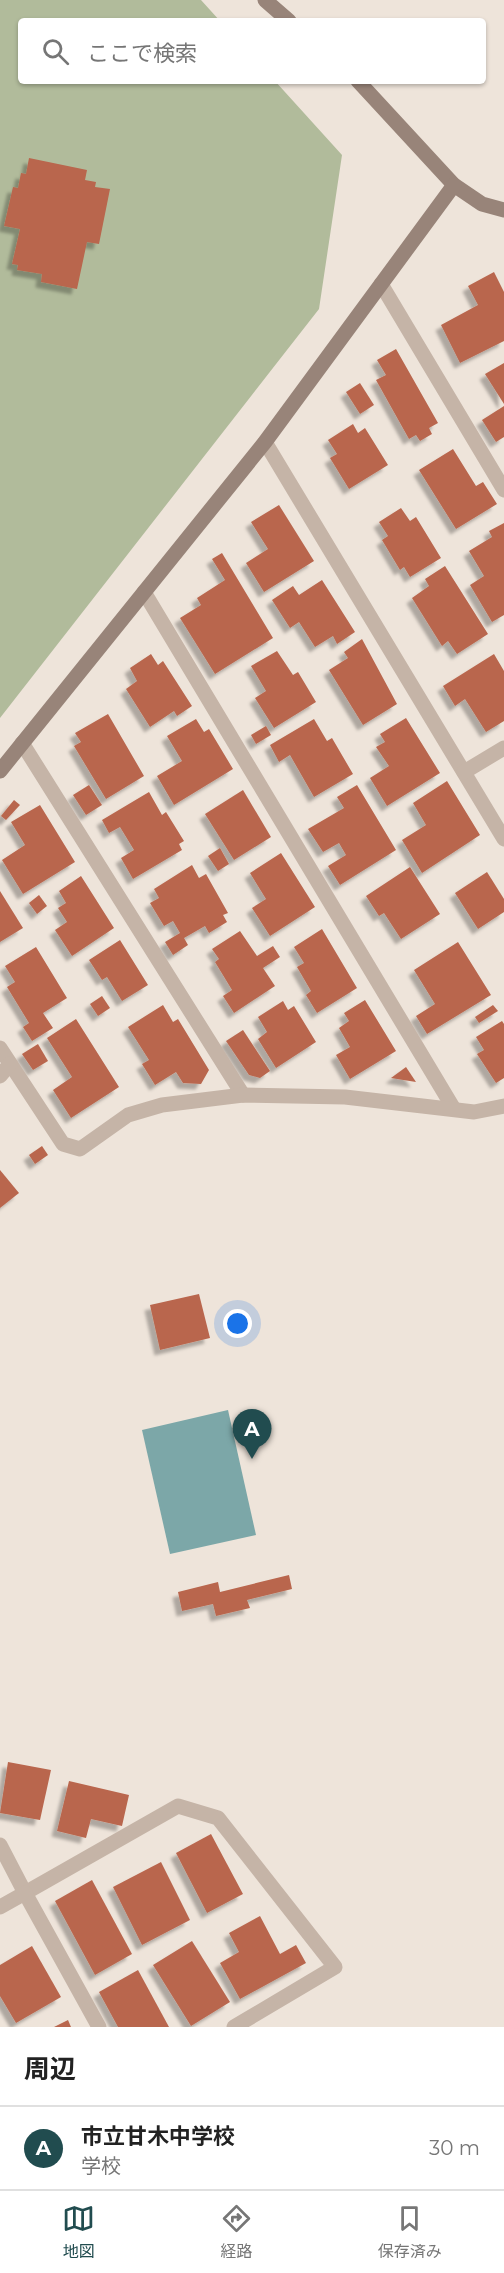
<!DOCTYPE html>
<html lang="ja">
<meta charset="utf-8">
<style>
:root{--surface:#fff;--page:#f2f2f2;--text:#222;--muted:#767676;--line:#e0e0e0;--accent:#214c4f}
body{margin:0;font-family:Montserrat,"Noto Sans JP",sans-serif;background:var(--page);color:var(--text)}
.you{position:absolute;left:238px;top:1324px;width:21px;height:21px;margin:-15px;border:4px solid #fff;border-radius:50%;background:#1a73e8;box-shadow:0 0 0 9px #1a73e833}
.badge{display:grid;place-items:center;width:39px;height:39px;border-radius:50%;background:var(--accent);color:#fff;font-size:20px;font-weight:700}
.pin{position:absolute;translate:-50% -50px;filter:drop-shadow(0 2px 3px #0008)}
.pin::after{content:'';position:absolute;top:32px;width:21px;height:18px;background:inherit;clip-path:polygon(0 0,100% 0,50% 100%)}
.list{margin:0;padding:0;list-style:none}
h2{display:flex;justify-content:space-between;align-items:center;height:78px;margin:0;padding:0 24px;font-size:26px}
h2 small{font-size:20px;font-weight:400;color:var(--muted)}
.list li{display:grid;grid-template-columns:39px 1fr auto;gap:18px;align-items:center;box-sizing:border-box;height:84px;padding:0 24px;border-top:2px solid var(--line)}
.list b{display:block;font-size:22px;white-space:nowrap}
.list p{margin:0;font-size:20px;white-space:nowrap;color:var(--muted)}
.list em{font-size:20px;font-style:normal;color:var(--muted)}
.icon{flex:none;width:33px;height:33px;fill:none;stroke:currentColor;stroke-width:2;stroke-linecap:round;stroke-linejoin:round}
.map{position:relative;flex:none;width:504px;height:2027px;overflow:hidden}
.search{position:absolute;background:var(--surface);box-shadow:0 2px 4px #0004;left:18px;right:18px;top:18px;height:66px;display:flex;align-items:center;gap:15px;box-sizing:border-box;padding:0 21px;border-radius:6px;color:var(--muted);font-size:22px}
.sheet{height:162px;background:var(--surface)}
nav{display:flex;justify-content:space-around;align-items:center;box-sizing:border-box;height:84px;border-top:2px solid var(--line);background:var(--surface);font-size:16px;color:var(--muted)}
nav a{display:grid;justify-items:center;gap:3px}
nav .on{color:var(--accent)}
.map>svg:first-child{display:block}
.green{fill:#b1bb9b}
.water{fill:#7ca7a8}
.building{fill:#b9664d;filter:url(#shadow)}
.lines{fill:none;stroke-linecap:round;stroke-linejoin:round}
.street{stroke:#c5b4a7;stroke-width:15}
.secondary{stroke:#988479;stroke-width:15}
</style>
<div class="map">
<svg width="504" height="2027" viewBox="0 0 504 2027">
<defs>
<filter id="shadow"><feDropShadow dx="-5.5" dy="5.5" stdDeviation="1.5" flood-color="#0004"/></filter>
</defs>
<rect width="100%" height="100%" fill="#eee4da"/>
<polygon class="green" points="0,0 201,0 220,21 21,21 21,81 275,81 342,155 319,309 0,718"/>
<polygon class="water" points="228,1410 256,1535 170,1554 142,1430"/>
<g class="building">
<polygon points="29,158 87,170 85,180 96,182 95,187 110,189 99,244 87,242 77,289 41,282 42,274 17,270 18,265 12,264 20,229 4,226 13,187 18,188 21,173 26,174"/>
<polygon points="494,272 504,292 504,341 460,363 441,325 478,305 468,286"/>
<polygon points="396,349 438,423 429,428 432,434 420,441 416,435 409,439 376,380 386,375 377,360"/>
<polygon points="504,363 504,404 485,374"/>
<polygon points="360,383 374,405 360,414 346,392"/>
<polygon points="504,406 504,437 496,442 482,420"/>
<polygon points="353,424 358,433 365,428 388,465 349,489 330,458 337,454 328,440"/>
<polygon points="453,449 476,486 483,482 497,504 456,529 419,470"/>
<polygon points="279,505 314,561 264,592 246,563 268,549 251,522"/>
<polygon points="401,508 410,521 416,517 441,558 410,577 404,567 400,570 382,540 388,536 379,522"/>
<polygon points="504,523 504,615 492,622 470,585 484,576 469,551 492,537 489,531"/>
<polygon points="222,553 273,638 215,674 180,618 201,605 197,598 225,580 212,559"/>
<polygon points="445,566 488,634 457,654 448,641 442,646 412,598 429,586 425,579"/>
<polygon points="322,580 355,632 337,644 333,636 315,647 299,622 290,628 272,600 293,586 299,595"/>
<polygon points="362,639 397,704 363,725 329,670 348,658 344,652"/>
<polygon points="277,651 293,675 298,672 316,702 274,728 255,698 266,691 251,666"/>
<polygon points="151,654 158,665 163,661 192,706 177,716 174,711 150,727 126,689 137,681 130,668"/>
<polygon points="494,654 504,671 504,721 486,732 465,699 455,706 443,686"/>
<polygon points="108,714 144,776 106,799 74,746 81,742 75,733"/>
<polygon points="406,718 440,773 387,806 370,778 389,766 376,747 385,742 380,734"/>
<polygon points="196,719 204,732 209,729 233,769 174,805 157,776 182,761 167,736"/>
<polygon points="314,719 327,741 332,738 353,774 314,797 290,755 279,762 270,745"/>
<polygon points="266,726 271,735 256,744 251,735"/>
<polygon points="447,781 480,835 422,873 402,840 426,825 413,803"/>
<polygon points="89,785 102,805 86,815 73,795"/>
<polygon points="357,785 396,850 340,885 328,866 346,855 339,843 323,852 308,829 344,808 337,797"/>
<polygon points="243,790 271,837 234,860 205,814"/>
<polygon points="149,792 162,815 166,812 184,841 179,844 182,850 133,879 121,858 134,850 120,827 109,833 102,820"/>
<polygon points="14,800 20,805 6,820 1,816"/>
<polygon points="40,805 75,862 23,894 2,860 25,845 11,822"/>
<polygon points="220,848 229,864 218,871 208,856"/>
<polygon points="281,853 315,907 270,936 252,908 266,899 250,873"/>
<polygon points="192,865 199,878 206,874 228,913 223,915 227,922 209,933 205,926 184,938 188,945 173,955 165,942 180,933 173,921 164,926 150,903 159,898 154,889"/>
<polygon points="410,867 440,914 401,939 384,913 379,916 366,896"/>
<polygon points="487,872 504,899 504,912 478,929 455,893"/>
<polygon points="81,876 114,928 72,956 55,930 67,922 58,908 66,903 59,891"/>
<polygon points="0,891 23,928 0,942"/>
<polygon points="39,895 47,906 37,914 29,903"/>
<polygon points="322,929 357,988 317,1013 306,995 311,991 297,967 304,963 294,947"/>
<polygon points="240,931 257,956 273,946 280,957 263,968 275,986 234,1013 223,996 232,990 215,962 219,959 212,949"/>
<polygon points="120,940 148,985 122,1001 107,977 102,980 89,960"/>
<polygon points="458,942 491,995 427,1034 416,1016 435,1004 414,970"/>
<polygon points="36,947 67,998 43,1013 53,1028 32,1041 23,1027 29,1023 7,987 15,982 5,966"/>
<polygon points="102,996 110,1008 98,1016 90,1004"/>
<polygon points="365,1000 396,1051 350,1079 336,1055 350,1047 339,1028 349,1021 344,1013"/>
<polygon points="283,1001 288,1010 294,1006 316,1042 276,1068 258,1039 267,1032 258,1017"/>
<polygon points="163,1005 173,1022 178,1019 209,1070 201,1084 183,1083 176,1072 155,1085 142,1064 149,1060 128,1027"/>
<polygon points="493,1005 498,1011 479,1023 475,1017"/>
<polygon points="76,1019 119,1087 71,1118 53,1090 72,1077 47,1038"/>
<polygon points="502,1021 504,1024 504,1078 496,1083 477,1054 484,1050 476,1037"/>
<polygon points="243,1030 270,1071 260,1078 249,1075 226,1041"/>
<polygon points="38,1044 48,1061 33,1070 22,1054"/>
<polygon points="406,1067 416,1082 391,1078"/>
<polygon points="42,1146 48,1155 35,1164 29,1155"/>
<polygon points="0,1170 19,1193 0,1208"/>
<polygon points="199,1294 210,1338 160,1350 150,1305"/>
<polygon points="289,1575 292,1589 247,1600 250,1608 216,1616 213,1604 182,1611 178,1592 218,1582 220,1592"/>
<polygon points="8,1762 51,1770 40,1820 0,1813"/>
<polygon points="69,1781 129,1795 122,1826 91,1819 86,1838 57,1831"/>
<polygon points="211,1834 243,1894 207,1913 176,1853"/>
<polygon points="161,1862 190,1920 142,1945 113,1887"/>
<polygon points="92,1880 132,1954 95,1975 55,1901"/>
<polygon points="260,1916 280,1954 296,1945 306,1963 240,1999 220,1963 239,1952 229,1933"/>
<polygon points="192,1941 230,2002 191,2026 153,1965"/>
<polygon points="32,1946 61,1997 16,2023 0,1996 0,1965"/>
<polygon points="138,1970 169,2027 118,2027 99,1992"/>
<polygon points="68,2020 71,2027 54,2027"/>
</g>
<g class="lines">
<g class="street">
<polyline points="381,284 504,490"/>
<polyline points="265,442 504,839"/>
<polyline points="144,592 454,1109"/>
<polyline points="22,743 243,1095"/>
<polyline points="464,772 504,748"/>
<polyline points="0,1048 63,1144 80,1149 128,1115 162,1105 243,1095 345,1097 474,1112 504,1106"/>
<polyline points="0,1076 10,1064"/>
<polyline points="0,1845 25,1893 178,1806 218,1818 335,1967 234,2027"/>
<polyline points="0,1907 25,1893 99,2027"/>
</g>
<g class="secondary">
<polyline points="265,0 289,21"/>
<polyline points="358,81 454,185 482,204 504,210"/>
<polyline points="0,771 265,442 454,185"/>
</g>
</g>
</svg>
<div class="you"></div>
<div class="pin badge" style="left:252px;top:1459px">A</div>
<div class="search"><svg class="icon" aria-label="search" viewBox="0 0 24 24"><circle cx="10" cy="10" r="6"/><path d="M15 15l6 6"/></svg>ここで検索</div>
</div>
<section class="sheet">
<h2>周辺<small></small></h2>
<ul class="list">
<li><span class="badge">A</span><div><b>市立甘木中学校</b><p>学校</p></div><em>30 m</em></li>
</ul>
</section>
<nav>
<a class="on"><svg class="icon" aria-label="map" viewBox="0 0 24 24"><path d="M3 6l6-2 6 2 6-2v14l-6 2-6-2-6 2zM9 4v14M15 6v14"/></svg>地図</a>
<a><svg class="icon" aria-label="directions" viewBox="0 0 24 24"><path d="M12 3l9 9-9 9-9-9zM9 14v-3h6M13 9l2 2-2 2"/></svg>経路</a>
<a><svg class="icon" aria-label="saved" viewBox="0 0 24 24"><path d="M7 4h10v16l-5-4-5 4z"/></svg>保存済み</a>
</nav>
